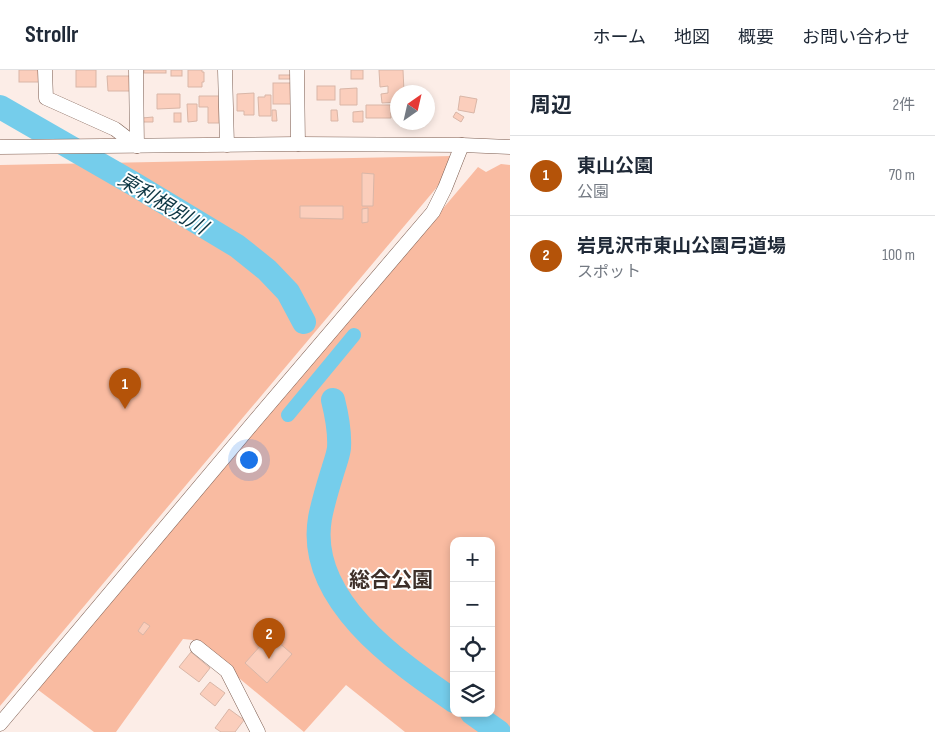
<!DOCTYPE html>
<html lang="ja">
<meta charset="utf-8">
<style>
:root{--surface:#fff;--page:#f6f6f7;--text:#1f2937;--muted:#747a83;--line:#e0e1e3;--accent:#b45309}
body{margin:0;font-family:"Sofia Sans Condensed","Noto Sans JP",sans-serif;background:var(--page);color:var(--text)}
.controls{position:absolute;right:15px;bottom:15px;display:grid;overflow:hidden;border-radius:10px;box-shadow:0 2px 8px #0003}
.controls button{width:45px;height:45px;display:grid;place-items:center;padding:0;border:0;border-bottom:1px solid var(--line);background:var(--surface);color:var(--text);font:25px sans-serif}
.compass{position:absolute;left:390px;top:15px;width:45px;height:45px;border-radius:50%;background:var(--surface);box-shadow:0 2px 8px #0003;rotate:34deg}
.you{position:absolute;left:248px;top:389px;width:18px;height:18px;margin:-12px;border:4px solid #fff;border-radius:50%;background:#1a73e8;box-shadow:0 0 0 8px #1a73e833}
.badge{display:grid;place-items:center;width:32px;height:32px;border-radius:50%;background:var(--accent);color:#fff;font-size:16px;font-weight:700}
.pin{position:absolute;translate:-50% -41px;filter:drop-shadow(0 1px 2px #0008)}
.pin::after{content:'';position:absolute;top:26px;width:18px;height:15px;background:inherit;clip-path:polygon(0 0,100% 0,50% 100%)}
.list{margin:0;padding:0;list-style:none}
h2{display:flex;justify-content:space-between;align-items:center;height:65px;margin:0;padding:0 20px;font-size:21px}
h2 small{font-size:16px;font-weight:400;color:var(--muted)}
.list li{display:grid;grid-template-columns:32px 1fr auto;gap:15px;align-items:center;box-sizing:border-box;height:80px;padding:0 20px;border-top:1px solid var(--line)}
.list b{display:block;font-size:19px;white-space:nowrap}
.list p{margin:0;font-size:16px;white-space:nowrap;color:var(--muted)}
.list em{font-size:16px;font-style:normal;color:var(--muted)}
.icon{flex:none;width:28px;height:28px;fill:none;stroke:currentColor;stroke-width:2;stroke-linecap:round;stroke-linejoin:round}
.map{position:relative;flex:none;width:510px;height:662px;overflow:hidden}
header{display:flex;align-items:center;gap:30px;box-sizing:border-box;height:70px;padding:0 25px;background:var(--surface);border-bottom:1px solid var(--line)}
header strong{font-size:24px}
nav{display:flex;gap:28px;margin-inline-start:auto;font-size:18px}
main{display:flex}
aside{flex:1;background:var(--surface)}
.map>svg:first-child{display:block}
.green{fill:#f9bba1;fill-rule:evenodd}
.lines{fill:none;stroke-linecap:round;stroke-linejoin:round}
.canal{stroke:#75cdeb;stroke-width:14}
.river{stroke:#75cdeb;stroke-width:24}
.building{fill:#fbcebc;stroke:#d9b6a7}
.minor-casing{stroke:#7d5d50;stroke-width:15}
.minor{stroke:#fff;stroke-width:14}
.labels{text-anchor:middle;stroke-width:4;stroke-linejoin:round;paint-order:stroke}
.water-label{font-size:20px;font-style:italic;fill:#0d3643;stroke:#fff}
.quarter-label{font-size:21px;font-weight:bold;fill:#3e302a;stroke:#fff}
</style>
<header>
<strong>Strollr</strong>
<nav><a>ホーム</a><a>地図</a><a>概要</a><a>お問い合わせ</a></nav>
</header>
<main>
<div class="map">
<svg width="510" height="662" viewBox="0 0 510 662">
<rect width="100%" height="100%" fill="#fcede7"/>
<g class="green">
<polygon points="453,86 454,97 0,636 0,95"/>
<path d="M501,94L510,95V662H405L346,615L304,662L193,570L183,569L116,662H94L37,619L478,97L486,102ZM454,471H491V643H454Z"/>
</g>
<g class="lines">
<polyline class="canal" points="288,345 354,265"/>
<g class="river">
<polyline points="0,37 134,114 237,176 267,200 288,222 304,252"/>
<path d="M333,330C337,346 340,362 339,378C338,386 335,393 333,400C328,416 323,432 320,448C306,529 396,591 454,631"/>
<polyline points="472,643 499,662"/>
</g>
</g>
<g class="building">
<rect x="19" y="0" width="20" height="12"/>
<rect x="76" y="0" width="20" height="17"/>
<rect x="144" y="0" width="22" height="3"/>
<rect x="171" y="0" width="11" height="6"/>
<polygon points="188,0 202,0 202,2 204,2 204,12 202,12 202,17 188,17"/>
<rect x="351" y="0" width="12" height="9"/>
<polygon points="379,0 403,0 404,22 398,22 398,32 382,33 381,24 388,23 388,16 380,17"/>
<rect x="279" y="5" width="14" height="4"/>
<polygon points="107,6 130,6 130,21 108,21"/>
<rect x="273" y="13" width="22" height="21"/>
<rect x="317" y="16" width="18" height="14"/>
<polygon points="357,18 357,35 340,35 340,19"/>
<polygon points="254,23 254,45 244,45 244,41 237,41 237,24"/>
<polygon points="157,24 180,24 180,38 157,39"/>
<polygon points="265,25 271,25 271,46 259,46 258,27 265,27"/>
<polygon points="199,26 219,26 219,53 208,53 208,37 199,37"/>
<polygon points="460,26 477,29 474,43 458,40"/>
<polygon points="187,34 197,34 197,51 188,52"/>
<polygon points="366,35 390,35 391,48 366,48"/>
<polygon points="272,40 276,40 277,51 272,51"/>
<polygon points="331,40 337,40 338,51 331,51"/>
<polygon points="363,41 363,52 353,52 353,42"/>
<polygon points="456,42 464,47 461,52 453,47"/>
<rect x="174" y="43" width="7" height="9"/>
<polygon points="153,47 153,52 142,52 142,48"/>
<polygon points="362,103 374,104 373,136 362,136"/>
<polygon points="300,136 343,136 343,149 300,148"/>
<polygon points="368,138 368,152 362,153 362,139"/>
<polygon points="144,552 150,556 143,565 138,561"/>
<polygon points="270,565 292,584 267,613 245,593"/>
<polygon points="191,582 210,598 199,612 179,597"/>
<polygon points="210,612 225,623 215,636 200,624"/>
<polygon points="229,639 244,650 235,662 221,662 215,658"/>
</g>
<g class="lines">
<g class="minor-casing">
<g id="minor">
<polyline points="45,0 46,28 115,59 137,76"/>
<polyline points="136,0 137,76"/>
<polyline points="225,0 227,75"/>
<polyline points="297,0 298,74"/>
<polyline points="0,77 298,74 462,75 510,77"/>
<polyline points="197,577 227,601 258,662"/>
<polyline points="0,654 253,353 433,142 445,118 462,75"/>
</g>
</g>
<use href="#minor" class="minor"/>
</g>
<g class="labels">
<g class="water-label">
<text transform="translate(163 133) rotate(31)" y="7">東利根別川</text>
</g>
<g class="quarter-label">
<text x="391" y="517">総合公園</text>
</g>
</g>
</svg>
<div class="controls">
<button>+</button>
<button>−</button>
<button><svg class="icon" aria-label="locate" viewBox="0 0 24 24"><circle cx="12" cy="12" r="6"/><path d="M12 2v4M12 18v4M2 12h4M18 12h4"/></svg></button>
<button><svg class="icon" aria-label="layers" viewBox="0 0 24 24"><path d="M12 4l9 5-9 5-9-5zM3 14l9 5 9-5"/></svg></button>
</div>
<svg class="compass" viewBox="-18 -18 36 36"><path d="M0-13l5 13h-10z" fill="#e53935"/><path d="M0 13l5-13h-10z" fill="#747a83"/></svg>
<div class="you"></div>
<div class="pin badge" style="left:125px;top:339px">1</div>
<div class="pin badge" style="left:269px;top:589px">2</div>
</div>
<aside>
<h2>周辺<small>2件</small></h2>
<ul class="list">
<li><span class="badge">1</span><div><b>東山公園</b><p>公園</p></div><em>70 m</em></li>
<li><span class="badge">2</span><div><b>岩見沢市東山公園弓道場</b><p>スポット</p></div><em>100 m</em></li>
</ul>
</aside>
</main>
